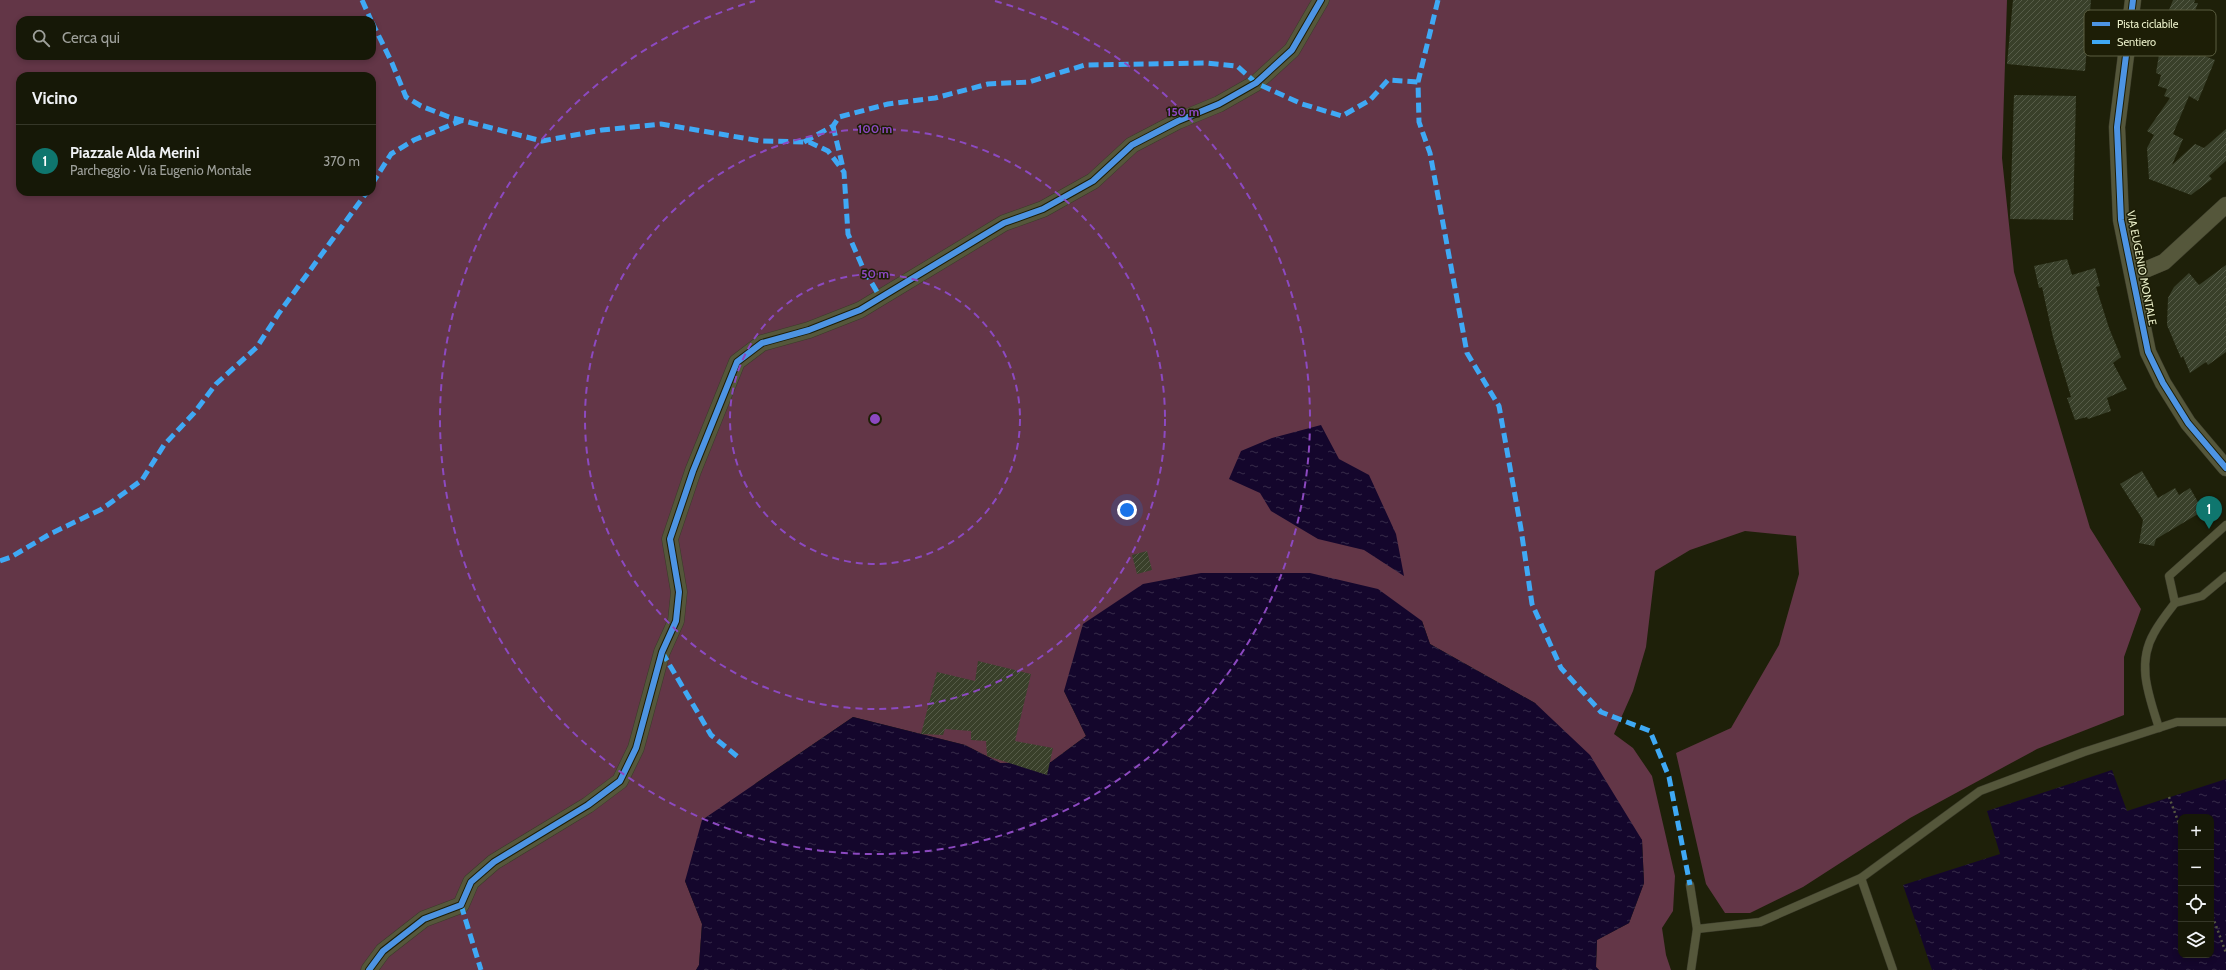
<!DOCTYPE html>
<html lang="it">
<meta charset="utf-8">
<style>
:root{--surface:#161807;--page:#232515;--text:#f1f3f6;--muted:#9ea09b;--line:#353728;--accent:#0f766e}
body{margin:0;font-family:Cabin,sans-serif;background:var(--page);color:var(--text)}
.controls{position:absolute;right:12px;bottom:12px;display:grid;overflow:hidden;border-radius:8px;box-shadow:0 2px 6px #0003}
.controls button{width:36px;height:36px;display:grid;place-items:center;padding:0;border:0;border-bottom:1px solid var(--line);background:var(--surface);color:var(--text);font:20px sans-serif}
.you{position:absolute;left:1127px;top:510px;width:14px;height:14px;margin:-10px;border:3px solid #fff;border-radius:50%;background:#1a73e8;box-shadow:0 0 0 6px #1a73e833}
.badge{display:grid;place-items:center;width:26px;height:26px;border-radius:50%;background:var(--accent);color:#fff;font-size:13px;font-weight:700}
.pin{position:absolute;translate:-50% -33px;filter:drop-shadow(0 1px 2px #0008)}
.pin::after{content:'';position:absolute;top:21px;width:14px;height:12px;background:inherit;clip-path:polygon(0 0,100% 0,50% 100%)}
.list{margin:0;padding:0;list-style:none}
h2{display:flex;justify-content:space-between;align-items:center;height:52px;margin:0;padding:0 16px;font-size:17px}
h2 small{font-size:13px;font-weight:400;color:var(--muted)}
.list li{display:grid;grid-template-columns:26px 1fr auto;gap:12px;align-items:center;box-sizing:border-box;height:72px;padding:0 16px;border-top:1px solid var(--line)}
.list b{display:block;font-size:15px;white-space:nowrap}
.list p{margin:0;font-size:13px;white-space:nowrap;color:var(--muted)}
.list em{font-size:13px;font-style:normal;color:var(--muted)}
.icon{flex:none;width:22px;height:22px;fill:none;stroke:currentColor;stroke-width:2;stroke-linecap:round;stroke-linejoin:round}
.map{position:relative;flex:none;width:2226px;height:970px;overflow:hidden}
.search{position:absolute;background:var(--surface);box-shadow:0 2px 6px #0003;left:16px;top:16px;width:360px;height:44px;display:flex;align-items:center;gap:10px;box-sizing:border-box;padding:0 14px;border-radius:12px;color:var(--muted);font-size:15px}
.panel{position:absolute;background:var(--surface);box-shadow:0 2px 6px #0003;left:16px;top:72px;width:360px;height:124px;border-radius:12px}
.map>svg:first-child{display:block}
.green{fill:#633647;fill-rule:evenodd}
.water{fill:url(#water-ripples);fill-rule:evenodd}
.building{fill:url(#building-hatch)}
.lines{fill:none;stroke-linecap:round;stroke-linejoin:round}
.service-casing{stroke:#3b3b2a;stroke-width:9}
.minor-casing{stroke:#3b3b2a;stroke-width:17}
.path{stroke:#565842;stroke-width:2.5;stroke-dasharray:2 3;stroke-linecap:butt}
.service{stroke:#55573b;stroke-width:8}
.minor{stroke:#55573b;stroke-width:16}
.quiet{stroke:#3fa9f5;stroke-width:5;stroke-dasharray:10 5;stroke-linecap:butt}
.cycleway-casing{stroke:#1d1e06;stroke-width:8}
.cycleway{stroke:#4d94e3;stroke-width:6}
.ring{fill:none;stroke:#8c49c0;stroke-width:2;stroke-dasharray:7 5}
.labels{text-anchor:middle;stroke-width:3;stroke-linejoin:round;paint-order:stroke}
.street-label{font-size:11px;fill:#eaefc9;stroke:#1d1e06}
.key{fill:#1d1e06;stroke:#5a5d40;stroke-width:1}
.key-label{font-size:11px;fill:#eaefc9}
.centre{fill:#8c49c0;stroke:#1d1e06;stroke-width:2}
.ring-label{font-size:12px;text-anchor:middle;font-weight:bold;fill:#8c49c0;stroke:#1d1e06;stroke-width:3;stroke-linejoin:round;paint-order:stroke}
</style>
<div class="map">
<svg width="2226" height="970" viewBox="0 0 2226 970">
<defs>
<pattern id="water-ripples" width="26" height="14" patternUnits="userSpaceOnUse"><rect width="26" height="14" fill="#14062c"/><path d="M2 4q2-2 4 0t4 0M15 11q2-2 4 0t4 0" fill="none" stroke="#362b49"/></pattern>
<pattern id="building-hatch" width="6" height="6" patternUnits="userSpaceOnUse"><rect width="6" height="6" fill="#39402a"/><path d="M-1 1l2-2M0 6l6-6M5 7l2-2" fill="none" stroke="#565c48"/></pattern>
</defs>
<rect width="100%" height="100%" fill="#1e2009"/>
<path class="green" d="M0,0H2007L2002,158L2014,272L2090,528L2141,609L2124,657V715L2037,749L1910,818L1803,887L1750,913H1725L1706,884L1676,753L1731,728L1779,645L1799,574L1796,536L1745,531L1690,550L1655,571L1646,647L1633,691L1614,734L1633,748L1652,776L1675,876L1673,911L1662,928L1666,955L1671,970H1599L1596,967L1597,940L1629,923L1644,883L1642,840L1535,703L1430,644L1422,621L1064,691L1086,736L1051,762L1000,763L965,745L853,717L756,783L685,881L702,924L699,965L696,970H0ZM20,20H372V56H20ZM20,76H372V192H20Z"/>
<g class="water">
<polygon points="1321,425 1339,459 1369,475 1396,534 1404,576 1364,550 1318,539 1271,511 1260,493 1229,479 1241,451 1272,438"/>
<polygon points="1201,573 1310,573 1378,589 1422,621 1430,644 1535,703 1590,755 1642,840 1644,883 1629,923 1597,940 1596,967 1599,970 696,970 699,965 702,924 685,881 702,820 853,717 965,745 1000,763 1051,762 1086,736 1064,691 1083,624 1143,584"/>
<path d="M2112,770L2127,811L2226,779V970H1932L1903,885L2000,854L1987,811ZM2181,817H2211V955H2181Z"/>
</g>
<g class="building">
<polygon points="2013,0 2091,0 2085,71 2007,64"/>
<polygon points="2173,0 2195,0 2194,3 2198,3 2181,47 2215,60 2198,101 2189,96 2173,134 2183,139 2172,165 2195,144 2204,148 2226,129 2226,161 2209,176 2212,179 2191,195 2149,179 2147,148 2154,135 2147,131 2170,98 2164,96 2167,89 2158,86 2161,75 2156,73 2164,23"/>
<polygon points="2014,95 2076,96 2073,220 2010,219"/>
<polygon points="2067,259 2072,275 2095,268 2100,286 2096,287 2109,328 2121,357 2113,363 2127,389 2107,398 2111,411 2088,419 2087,417 2075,420 2067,398 2071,397 2053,337 2042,287 2039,288 2034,266"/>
<polygon points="2226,265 2226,352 2208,365 2206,362 2190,373 2183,356 2181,358 2167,325 2168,298 2174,287 2189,273 2199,285"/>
<polygon points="2142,471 2158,498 2175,488 2179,495 2190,488 2203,511 2156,539 2154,546 2139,543 2143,520 2120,484"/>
<polygon points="1147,551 1152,570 1137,574 1132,555"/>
<polygon points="978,661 1031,674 1015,741 1053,748 1047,775 987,756 986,741 971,740 971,731 945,729 943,735 921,734 937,672 975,681"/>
</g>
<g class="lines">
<g class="service-casing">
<g id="service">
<polyline points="2226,525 2169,576 2175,603 2202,596 2226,576"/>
<path d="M2159,728C2149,696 2136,664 2154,633C2160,622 2168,612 2175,603"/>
<polyline points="1861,878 1893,970"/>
<polyline points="1690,885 1697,929 1760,922 1861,878 1980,791 2084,752 2177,722 2226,722"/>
<polyline points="1691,970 1697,929"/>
</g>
</g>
<g class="minor-casing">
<g id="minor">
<polyline points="2133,0 2117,127 2121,220 2148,352 2163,383 2188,423 2226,468"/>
<polyline points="2133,275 2164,262 2226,205"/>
<polyline points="369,970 383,951 424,919 461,905 471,882 494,862 588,805 620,781 636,748 662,652 676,621 679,592 670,539 693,471 737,362 762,343 809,330 860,310 1004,223 1043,209 1093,181 1132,145 1178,121 1219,104 1256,83 1292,50 1321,0"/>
</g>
</g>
<g class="path">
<polyline points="2169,797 2181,829"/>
<polyline points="2211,912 2226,953"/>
</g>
<use href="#service" class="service"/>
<use href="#minor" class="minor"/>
<g class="quiet">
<polyline points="362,0 371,20"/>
<polyline points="1438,0 1418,82 1419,122 1430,153 1467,353 1499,406 1521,529 1532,604 1561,668 1601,712 1650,731 1669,777 1690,885"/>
<polyline points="372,22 392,63 406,97 421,106 449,117 542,141 602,130 661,124 761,141 809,142 828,151 844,172 848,234 863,268 880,297"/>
<polyline points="833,126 843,168"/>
<polyline points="804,142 833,126 839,117 888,104 935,98 988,84 1029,82 1085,65 1207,63 1237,66 1256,83 1302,104 1342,116 1370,100 1388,80 1418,82"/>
<polyline points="372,184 391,154 414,140 463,120"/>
<polyline points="0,561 11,557 50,534 102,509 142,480 164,445 194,413 216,384 257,347 279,313 367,192"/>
<polyline points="662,652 711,735 738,757"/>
<polyline points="461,905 481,970"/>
</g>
<g class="cycleway-casing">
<g id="cycleway">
<polyline points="2133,0 2117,127 2121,220 2148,352 2163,383 2188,423 2226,468"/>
<polyline points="369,970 383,951 424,919 461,905 471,882 494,862 588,805 620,781 636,748 662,652 676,621 679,592 670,539 693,471 737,362 762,343 809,330 860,310 1004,223 1043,209 1093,181 1132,145 1178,121 1219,104 1256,83 1292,50 1321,0"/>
</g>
</g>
<use href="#cycleway" class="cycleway"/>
</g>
<g class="ring">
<circle cx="875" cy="419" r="145"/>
<circle cx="875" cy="419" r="290"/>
<path d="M995 1A435 435 0 1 1 755 1"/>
</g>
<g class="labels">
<g class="street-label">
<text transform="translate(2142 268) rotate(79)" y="4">VIA EUGENIO MONTALE</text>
</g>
</g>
<rect x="2084" y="10" width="132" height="46" rx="6" class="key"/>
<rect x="2092" y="22" width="18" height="4" fill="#4d94e3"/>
<rect x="2092" y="40" width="18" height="4" fill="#3fa9f5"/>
<g class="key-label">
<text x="2117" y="28">Pista ciclabile</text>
<text x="2117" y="46">Sentiero</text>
</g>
<circle cx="875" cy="419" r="6" class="centre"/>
<g class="ring-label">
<text x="1183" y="116">150 m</text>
<text x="875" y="133">100 m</text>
<text x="875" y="278">50 m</text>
</g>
</svg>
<div class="controls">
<button>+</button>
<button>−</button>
<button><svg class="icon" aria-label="locate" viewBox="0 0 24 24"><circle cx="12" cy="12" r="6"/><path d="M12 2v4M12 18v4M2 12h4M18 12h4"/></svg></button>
<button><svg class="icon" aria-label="layers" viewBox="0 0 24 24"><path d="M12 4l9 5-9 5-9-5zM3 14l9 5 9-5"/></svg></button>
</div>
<div class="you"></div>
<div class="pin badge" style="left:2209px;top:529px">1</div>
<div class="search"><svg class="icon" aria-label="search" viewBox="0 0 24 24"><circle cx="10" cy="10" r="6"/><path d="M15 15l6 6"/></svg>Cerca qui</div>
<section class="panel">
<h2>Vicino<small></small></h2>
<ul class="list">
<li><span class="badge">1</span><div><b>Piazzale Alda Merini</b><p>Parcheggio · Via Eugenio Montale</p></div><em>370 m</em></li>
</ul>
</section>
</div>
